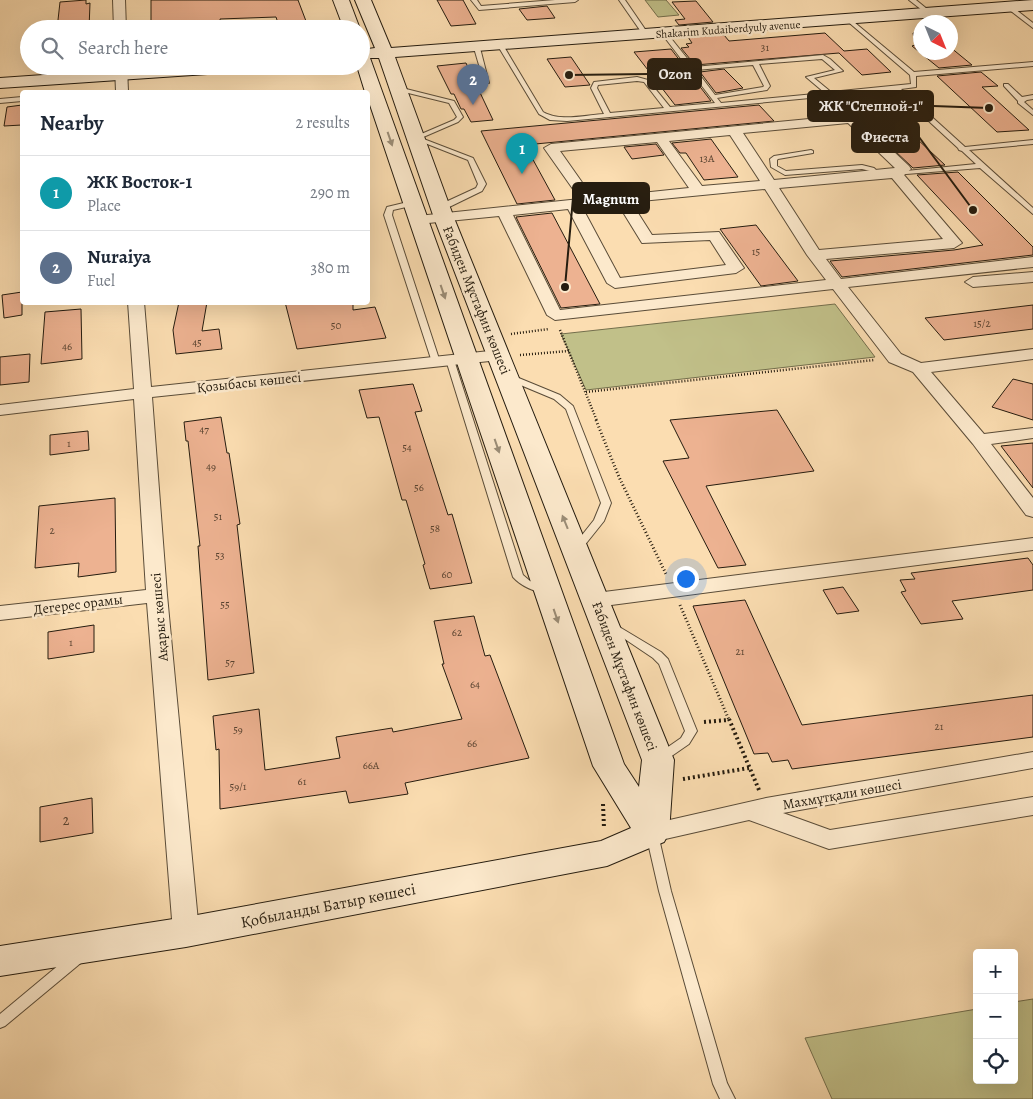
<!DOCTYPE html>
<meta charset="utf-8">
<style>
:root{--surface:#fff;--page:#f6f6f7;--text:#1f2937;--muted:#747a83;--line:#e0e1e3;--accent:#8f2418}
body{margin:0;font-family:Alegreya,serif;background:var(--page);color:var(--text)}
.controls{position:absolute;right:15px;bottom:15px;display:grid;overflow:hidden;border-radius:5px;box-shadow:0 5px 20px #0002}
.controls button{width:45px;height:45px;display:grid;place-items:center;padding:0;border:0;border-bottom:1px solid var(--line);background:var(--surface);color:var(--text);font:25px sans-serif}
.compass{position:absolute;left:913px;top:15px;width:45px;height:45px;border-radius:50%;background:var(--surface);box-shadow:0 5px 20px #0002;rotate:137deg}
.you{position:absolute;left:685px;top:578px;width:18px;height:18px;margin:-12px;border:4px solid #fff;border-radius:50%;background:#1a73e8;box-shadow:0 0 0 8px #1a73e833}
.badge{display:grid;place-items:center;width:32px;height:32px;border-radius:50%;background:var(--accent);color:#fff;font-size:16px;font-weight:700}
.pin{position:absolute;translate:-50% -41px;filter:drop-shadow(0 1px 2px #0008)}
.pin::after{content:'';position:absolute;top:26px;width:18px;height:15px;background:inherit;clip-path:polygon(0 0,100% 0,50% 100%)}
.list{margin:0;padding:0;list-style:none}
h2{display:flex;justify-content:space-between;align-items:center;height:65px;margin:0;padding:0 20px;font-size:21px}
h2 small{font-size:16px;font-weight:400;color:var(--muted)}
.list li{display:grid;grid-template-columns:32px 1fr auto;gap:15px;align-items:center;box-sizing:border-box;height:75px;padding:0 20px;border-top:1px solid var(--line)}
.list b{display:block;font-size:19px;white-space:nowrap}
.list p{margin:0;font-size:16px;white-space:nowrap;color:var(--muted)}
.list em{font-size:16px;font-style:normal;color:var(--muted)}
.icon{flex:none;width:28px;height:28px;fill:none;stroke:currentColor;stroke-width:2;stroke-linecap:round;stroke-linejoin:round}
.map{position:relative;flex:none;width:1033px;height:1099px;overflow:hidden}
.search{position:absolute;background:var(--surface);box-shadow:0 5px 20px #0002;left:20px;top:20px;width:350px;height:55px;display:flex;align-items:center;gap:12px;box-sizing:border-box;padding:0 18px;border-radius:28px;color:var(--muted);font-size:19px}
.panel{position:absolute;background:var(--surface);box-shadow:0 5px 20px #0002;left:20px;top:90px;width:350px;height:215px;border-radius:5px}
.map>svg:first-child{display:block}
.green{fill:#c1c089;stroke:#736e4c}
.building{fill:#edb291;stroke:#251c0f}
.lines{fill:none;stroke-linecap:round;stroke-linejoin:round}
.lane-casing{stroke:#5a4c38;stroke-width:2}
.street-casing{stroke:#5a4c38;stroke-width:2}
.secondary-casing{stroke:#251c0f;stroke-width:2}
.path-far2{stroke:#251c0f;stroke-width:2.5;stroke-dasharray:1 2;stroke-linecap:butt}
.path-far1{stroke:#251c0f;stroke-width:3;stroke-dasharray:1 2.5;stroke-linecap:butt}
.path{stroke:#251c0f;stroke-width:4;stroke-dasharray:2 3;stroke-linecap:butt}
.lane{fill:#fce9cc;fill-rule:evenodd}
.street{fill:#fce9cc;fill-rule:evenodd}
.secondary{fill:#fce9cc;fill-rule:evenodd}
.oneway{fill:#9b8d77}
.labels{text-anchor:middle;stroke-width:5;stroke-linejoin:round;paint-order:stroke}
.far-street-label{font-size:11px;fill:#251c0f;stroke:#fce9cc}
.number-label{font-size:11px;fill:#574230}
.street-label{font-size:14px;fill:#251c0f;stroke:#fce9cc}
.near-number-label{font-size:14px;fill:#574230}
.near-street-label{font-size:16px;fill:#251c0f;stroke:#fce9cc}
.leader{fill:none;stroke:#251c0f;stroke-width:2}
.callout-dot{fill:#251c0f;stroke:#fce9cc;stroke-width:2}
.callout{fill:#251c0f;stroke:#251c0f;stroke-width:2}
.callout-label{font-size:15px;text-anchor:middle;font-weight:bold;fill:#fff}
</style>
<div class="map">
<svg width="1033" height="1099" viewBox="0 0 1033 1099">
<rect width="100%" height="100%" fill="#fbddb1"/>
<filter id="stains"><feTurbulence type="fractalNoise" baseFrequency=".004" numOctaves="4"/><feColorMatrix values="0 0 0 0 .2 0 0 0 0 .09 0 0 0 0 .02 0 0 0 .5 -.17"/></filter>
<radialGradient id="worn" r=".72"><stop offset=".6" stop-color="#630" stop-opacity="0"/><stop offset="1" stop-color="#630" stop-opacity=".3"/></radialGradient>
<g class="green">
<polygon points="645,0 666,0 679,15 658,17"/>
<polygon points="835,304 875,357 586,390 561,334"/>
<polygon points="1033,999 1033,1099 832,1099 805,1038 977,1009 977,1080 1014,1080 1014,1002"/>
</g>
<g class="building">
<polygon points="86,0 86,4 90,3 89,29 57,29 60,2"/>
<polygon points="151,0 298,0 309,29 280,29 276,17 220,19 221,29 151,29"/>
<polygon points="437,0 463,0 476,24 451,26"/>
<polygon points="696,1 713,22 679,25 675,20 685,19 672,2"/>
<polygon points="547,6 555,18 527,20 519,9"/>
<polygon points="920,32 920,52 950,52 950,47 972,65 939,68 912,46 915,45 913,33"/>
<polygon points="825,33 844,51 867,49 891,72 862,75 839,53 695,65 681,48 689,47 686,44 692,43 688,37 724,35 729,41"/>
<polygon points="671,49 711,101 675,105 634,52"/>
<polygon points="571,57 590,85 565,87 547,59"/>
<polygon points="466,63 493,120 471,122 464,109 461,109 454,94 451,94 437,66"/>
<polygon points="724,69 743,88 716,93 700,72"/>
<polygon points="981,72 998,86 982,87 1029,130 997,132 937,76"/>
<polygon points="871,96 945,165 913,168 857,115 852,113 838,100"/>
<polygon points="22,105 22,125 4,126 7,107"/>
<polygon points="759,105 774,121 525,145 555,200 517,204 481,131"/>
<polygon points="711,139 738,177 704,180 686,153 680,153 672,143"/>
<polygon points="656,144 664,155 632,159 624,147"/>
<polygon points="958,172 1033,247 1033,255 842,277 830,261 954,250 983,245 917,175"/>
<polygon points="552,213 600,304 561,308 516,217"/>
<polygon points="756,225 798,281 761,286 720,229"/>
<polygon points="22,292 22,315 4,318 2,295"/>
<polygon points="179,302 207,302 202,331 219,329 222,349 176,354 173,330"/>
<polygon points="285,302 353,302 353,310 375,307 386,338 297,349"/>
<polygon points="1033,305 1033,329 944,340 925,318"/>
<polygon points="81,309 82,359 41,364 45,312"/>
<polygon points="30,354 29,382 0,385 0,357"/>
<polygon points="1013,379 1033,384 1033,420 992,407"/>
<polygon points="413,384 422,411 415,412 448,515 452,514 472,583 430,589 423,565 425,564 406,500 402,500 379,417 367,418 359,390"/>
<polygon points="777,410 814,471 706,486 746,565 718,568 663,461 689,458 670,420"/>
<polygon points="221,417 227,453 229,453 240,524 237,525 254,673 208,680 198,546 200,546 188,441 186,441 184,422"/>
<polygon points="88,431 89,450 50,455 50,435"/>
<polygon points="1033,443 1033,488 1001,446"/>
<polygon points="115,498 116,572 78,577 79,563 35,568 39,506"/>
<polygon points="1028,558 1033,565 1033,590 952,601 963,619 921,624 901,592 906,591 900,580 915,579 911,573"/>
<polygon points="843,587 859,611 837,614 823,590"/>
<polygon points="745,600 802,725 1033,695 1033,737 792,769 788,760 772,762 768,753 754,754 693,606"/>
<polygon points="474,616 485,656 490,655 529,758 405,783 408,794 349,803 346,791 220,809 219,749 216,750 213,716 259,709 265,770 340,758 336,737 392,728 393,732 462,719 442,664 444,664 434,621"/>
<polygon points="94,625 94,652 48,659 48,632"/>
<polygon points="92,798 93,833 40,842 40,807"/>
</g>
<g class="lines">
<g class="lane-casing">
<g id="lane">
<polygon points="471,0 477,0 481,6 555,0 578,0 575,2 479,10"/>
<polygon points="619,0 625,0 649,35 648,36 644,36"/>
<polygon points="909,0 916,0 932,13 927,14"/>
<polygon points="1007,6 1011,6 1033,23 1033,28 1007,8"/>
<path d="M848,17L914,72L1033,62V66L916,76V87L901,89L965,147L1033,140V144L969,150L1033,208V214L980,168L894,175V173L896,172L976,164L962,151L959,150L958,148L895,90L567,121L550,120L539,114L498,46L503,45L543,112C561,122 585,115 604,114L591,88L594,82L637,77L648,80L670,107L715,103L662,34V32H666L694,67L823,55L830,59L843,71L814,78L831,92L911,84L910,75L846,20V18ZM822,59L835,70L806,77L825,93L721,103L717,98L767,90L770,86L759,64ZM753,65L764,86L763,87L715,95L696,70ZM637,81L644,82L664,108L610,113L597,88L598,85Z"/>
<polygon points="477,46 480,48 489,83 484,82 474,48"/>
<polygon points="1004,84 1008,84 1022,97 1033,95 1033,99 1027,100 1024,102 1033,110 1033,115 1018,103 1018,101 1004,86"/>
<polygon points="398,87 454,101 463,117 458,122 421,138 473,158 486,184 482,191 443,210 437,210 437,206 476,188 478,184 468,160 412,138 454,120 457,117 449,103 396,90 396,88"/>
<polygon points="22,97 22,101 0,103 0,99"/>
<polygon points="811,150 813,151 813,153 778,159 777,160 777,166 786,171 862,165 874,168 882,176 877,177 870,171 862,169 785,175 771,167 770,159 774,156"/>
<polygon points="412,201 415,201 415,205 393,210 392,215 440,362 436,365 432,362 384,215 387,207"/>
<path d="M450,357L454,360L523,575L530,581L548,588L549,590L548,592C536,594 520,585 513,577L446,360Z"/>
<polygon points="509,374 560,395 573,406 611,503 604,521 580,551 572,551 571,549 594,520 601,503 566,409 554,399 506,379 505,377 506,375"/>
<polygon points="611,622 661,652 668,659 697,731 689,744 663,762 655,762 653,759 655,756 681,738 685,731 659,664 653,658 607,627 606,625"/>
<polygon points="652,829 656,831 658,834 671,891 727,1083 735,1099 720,1099 713,1084 659,891 646,834 648,831"/>
<polygon points="77,953 82,954 84,958 82,962 5,1026 0,1028 0,1014 72,954"/>
</g>
</g>
<g class="street-casing">
<g id="street">
<polygon points="113,0 125,0 126,29 114,29"/>
<polygon points="115,66 127,66 128,92 116,92"/>
<path d="M851,115L856,116L909,166L911,169L904,175L962,243L954,248L826,259L841,279L1033,257V267L848,287L901,354L921,363L1033,349V359L931,372L984,434L1033,428V438L991,444L1033,498V517L1026,515L973,444L913,372L889,362L833,289L555,320L547,315L499,216L418,224L411,220L418,216L580,199L544,148L551,144ZM848,123L895,168L774,180L743,133ZM730,135L760,181L702,186L669,141ZM657,142L689,188L593,198L560,151ZM892,178L943,239L819,250L779,188ZM765,189L807,255L826,280L560,310L513,215L568,209L607,283L615,288L736,273L744,268L719,232L652,235L631,202ZM618,204L642,243L710,240L726,265L620,278L582,207Z"/>
<polygon points="1033,272 1033,282 973,287 965,282 973,277"/>
<polygon points="128,302 144,302 151,387 499,350 505,351 507,355 505,359 499,360 152,397 167,595 199,932 195,939 186,943 177,939 173,932 147,603 0,620 0,606 146,590 134,399 0,415 0,405 134,389"/>
<polygon points="1033,538 1033,550 596,607 589,605 586,600 589,595 596,593"/>
<polygon points="1033,752 1033,768 783,813 830,830 1033,797 1033,815 829,849 749,820 652,842 643,840 640,833 643,826 652,824 766,798"/>
</g>
</g>
<g class="secondary-casing">
<g id="secondary">
<polygon points="333,0 349,0 360,29 344,29"/>
<path d="M355,0H371L391,48L1033,0V10L395,57L454,218L674,760L669,833L664,842L607,866L186,947L0,976V946L186,917L601,841L631,828L593,766L368,99V92H365L357,66H361V50L375,48ZM370,58H379L434,218L642,760L639,787L624,764Z"/>
<polygon points="173,66 260,66 252,71 0,88 0,78"/>
</g>
</g>
<g class="path-far2">
<polyline points="560,330 597,421"/>
<polyline points="511,334 549,329"/>
<polyline points="520,355 569,351"/>
<polyline points="586,392 874,360"/>
</g>
<g class="path-far1">
<polyline points="596,420 619,477 666,574"/>
<polyline points="680,605 729,720"/>
</g>
<g class="path">
<polyline points="729,719 759,790"/>
<polyline points="704,722 728,720"/>
<polyline points="683,779 749,768"/>
<polyline points="603,804 604,828"/>
</g>
<use href="#lane" class="lane"/>
<use href="#street" class="street"/>
<use href="#secondary" class="secondary"/>
</g>
<defs><path id="oneway-solid" d="M-6-.8H1V-3.2L6.5 0L1 3.2V.8H-6Z" transform="scale(1.25)"/></defs>
<g class="oneway">
<use href="#oneway-solid" transform="translate(390 139) rotate(71)"/>
<use href="#oneway-solid" transform="translate(443 292) rotate(71)"/>
<use href="#oneway-solid" transform="translate(497 446) rotate(71)"/>
<use href="#oneway-solid" transform="translate(565 522) rotate(-112)"/>
<use href="#oneway-solid" transform="translate(556 616) rotate(71)"/>
</g>
<g class="labels">
<g class="far-street-label">
<text transform="translate(728 29) rotate(-4)" y="4">Shakarim Kudaiberdyuly avenue</text>
</g>
<g class="number-label">
<text x="765" y="51">31</text>
<text x="707" y="162">13А</text>
<text x="756" y="255">15</text>
<text x="982" y="327">15/2</text>
<text x="336" y="329">50</text>
<text x="197" y="346">45</text>
<text x="67" y="350">46</text>
<text x="204" y="433">47</text>
<text x="69" y="447">1</text>
<text x="407" y="451">54</text>
<text x="211" y="470">49</text>
<text x="419" y="491">56</text>
<text x="218" y="520">51</text>
<text x="435" y="532">58</text>
<text x="52" y="534">2</text>
<text x="220" y="559">53</text>
<text x="447" y="578">60</text>
<text x="225" y="608">55</text>
<text x="457" y="636">62</text>
<text x="71" y="646">1</text>
<text x="740" y="655">21</text>
<text x="230" y="666">57</text>
<text x="475" y="688">64</text>
<text x="939" y="730">21</text>
<text x="238" y="733">59</text>
<text x="472" y="747">66</text>
<text x="371" y="769">66А</text>
<text x="302" y="785">61</text>
<text x="238" y="790">59/1</text>
</g>
<g class="street-label">
<text transform="translate(477 300) rotate(68)" y="5">Ғабиден Мұстафин көшесі</text>
<text transform="translate(249 382) rotate(-6)" y="5">Қозыбасы көшесі</text>
<text transform="translate(78 604) rotate(-7)" y="5">Дегерес орамы</text>
<text transform="translate(159 617) rotate(-95)" y="5">Ақарыс көшесі</text>
<text transform="translate(625 676) rotate(69)" y="5">Ғабиден Мұстафин көшесі</text>
<text transform="translate(842 794) rotate(-10)" y="5">Махмұтқали көшесі</text>
</g>
<g class="near-number-label">
<text x="66" y="825">2</text>
</g>
<g class="near-street-label">
<text transform="translate(328 905) rotate(-11)" y="6">Қобыланды Батыр көшесі</text>
</g>
</g>
<path class="leader" d="M569 75L648 74M989 108L933 106M973 210L919 137M565 287L573 198"/>
<g class="callout-dot">
<circle cx="569" cy="75" r="5"/>
<circle cx="989" cy="108" r="5"/>
<circle cx="973" cy="210" r="5"/>
<circle cx="565" cy="287" r="5"/>
</g>
<g class="callout">
<rect x="648" y="59" width="53" height="30" rx="5"/>
<rect x="808" y="91" width="125" height="30" rx="5"/>
<rect x="852" y="122" width="67" height="30" rx="5"/>
<rect x="573" y="183" width="76" height="30" rx="5"/>
</g>
<g class="callout-label">
<text x="675" y="79">Ozon</text>
<text x="871" y="111">ЖК "Степной-1"</text>
<text x="885" y="142">Фиеста</text>
<text x="611" y="204">Magnum</text>
</g>
<rect width="100%" height="100%" filter="url(#stains)"/>
<rect width="100%" height="100%" fill="url(#worn)"/>
</svg>
<div class="controls">
<button>+</button>
<button>−</button>
<button><svg class="icon" aria-label="locate" viewBox="0 0 24 24"><circle cx="12" cy="12" r="6"/><path d="M12 2v4M12 18v4M2 12h4M18 12h4"/></svg></button>
</div>
<svg class="compass" viewBox="-18 -18 36 36"><path d="M0-13l5 13h-10z" fill="#e53935"/><path d="M0 13l5-13h-10z" fill="#747a83"/></svg>
<div class="you"></div>
<div class="pin badge" style="left:522px;top:174px;background:#0f9aa8">1</div>
<div class="pin badge" style="left:473px;top:105px;background:#5c6f8a">2</div>
<div class="search"><svg class="icon" aria-label="search" viewBox="0 0 24 24"><circle cx="10" cy="10" r="6"/><path d="M15 15l6 6"/></svg>Search here</div>
<section class="panel">
<h2>Nearby<small>2 results</small></h2>
<ul class="list">
<li><span class="badge" style="background:#0f9aa8">1</span><div><b>ЖК Восток-1</b><p>Place</p></div><em>290 m</em></li>
<li><span class="badge" style="background:#5c6f8a">2</span><div><b>Nuraiya</b><p>Fuel</p></div><em>380 m</em></li>
</ul>
</section>
</div>
